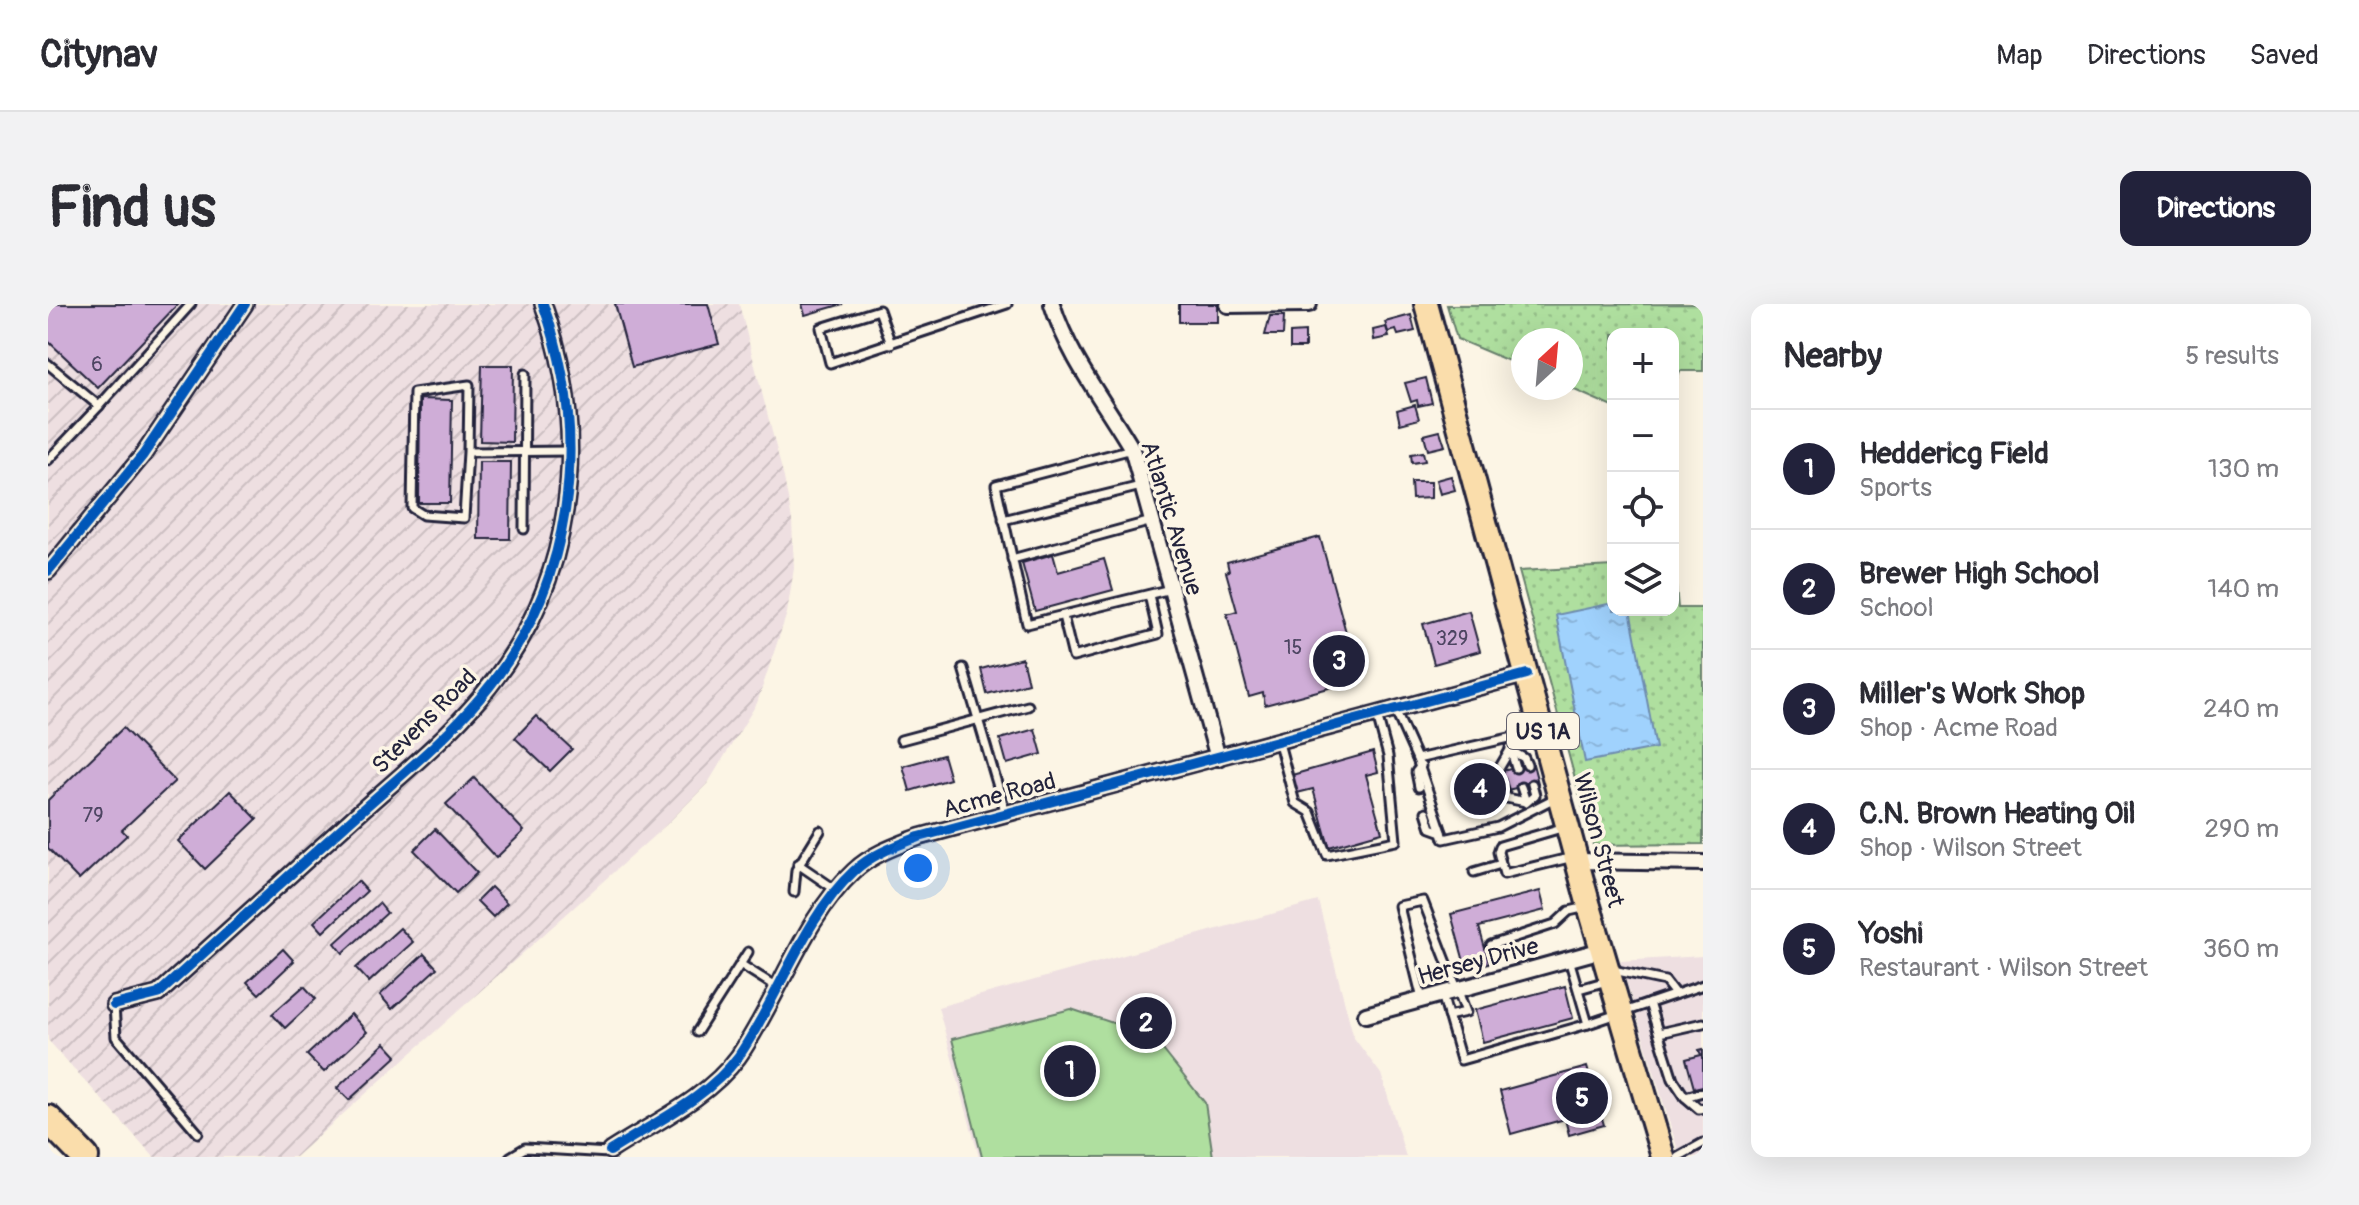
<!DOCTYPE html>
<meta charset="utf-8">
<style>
:root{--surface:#fff;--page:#f2f2f3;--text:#2b2b33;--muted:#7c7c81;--line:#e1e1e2;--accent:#22223b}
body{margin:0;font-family:Pangolin,sans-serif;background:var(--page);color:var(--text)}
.controls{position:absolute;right:24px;top:24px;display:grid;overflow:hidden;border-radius:16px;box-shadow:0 8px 32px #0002}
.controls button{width:72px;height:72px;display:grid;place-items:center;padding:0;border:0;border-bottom:2px solid var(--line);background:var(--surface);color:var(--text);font:40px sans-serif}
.compass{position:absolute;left:1463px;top:24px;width:72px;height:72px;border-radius:50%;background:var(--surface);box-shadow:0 8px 32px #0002;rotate:26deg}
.you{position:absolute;left:870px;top:564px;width:28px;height:28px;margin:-20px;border:6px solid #fff;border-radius:50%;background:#1a73e8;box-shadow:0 0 0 12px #1a73e833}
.badge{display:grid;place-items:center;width:52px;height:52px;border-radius:50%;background:var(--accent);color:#fff;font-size:26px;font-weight:700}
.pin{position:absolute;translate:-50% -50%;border:4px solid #fff;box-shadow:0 2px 8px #0006}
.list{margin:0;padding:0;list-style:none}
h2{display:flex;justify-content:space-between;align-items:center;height:104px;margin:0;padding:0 32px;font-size:34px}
h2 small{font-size:26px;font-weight:400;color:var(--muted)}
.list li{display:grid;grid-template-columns:52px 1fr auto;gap:24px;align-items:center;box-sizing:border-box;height:120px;padding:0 32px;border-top:2px solid var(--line)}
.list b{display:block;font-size:30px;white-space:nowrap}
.list p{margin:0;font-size:26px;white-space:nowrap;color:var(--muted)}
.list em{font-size:26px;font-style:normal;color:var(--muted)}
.icon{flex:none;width:44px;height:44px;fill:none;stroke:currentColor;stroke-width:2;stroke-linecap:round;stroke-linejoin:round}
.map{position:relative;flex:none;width:1655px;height:853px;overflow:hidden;border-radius:16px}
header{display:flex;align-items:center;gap:48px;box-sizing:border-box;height:112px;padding:0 40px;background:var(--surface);border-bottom:2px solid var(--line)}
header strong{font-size:38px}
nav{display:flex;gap:44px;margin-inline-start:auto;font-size:28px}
.intro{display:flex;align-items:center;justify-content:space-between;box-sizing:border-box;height:192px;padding:0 48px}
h1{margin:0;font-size:56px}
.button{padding:20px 36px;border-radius:16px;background:var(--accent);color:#fff;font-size:28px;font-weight:700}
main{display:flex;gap:48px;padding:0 48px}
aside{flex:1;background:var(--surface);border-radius:16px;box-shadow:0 8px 32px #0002}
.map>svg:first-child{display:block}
.built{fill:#eedfe1}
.industrial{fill:url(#industrial-furrows)}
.grass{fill:#afdf9f;stroke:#68806d;stroke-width:2}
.park{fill:url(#park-dots);stroke:#68806d;stroke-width:2}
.water{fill:url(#water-ripples);stroke:#6e8caf;stroke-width:2}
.building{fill:#cfadd7;stroke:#22223b;stroke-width:2}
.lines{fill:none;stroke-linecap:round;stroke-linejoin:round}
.service-casing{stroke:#22223b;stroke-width:13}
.minor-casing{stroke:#22223b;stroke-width:20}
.primary-casing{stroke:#22223b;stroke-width:28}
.motorway-casing{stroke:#22223b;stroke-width:32}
.service{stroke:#fcf5e5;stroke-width:7}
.minor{stroke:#fcf5e5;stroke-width:14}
.primary{stroke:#faddab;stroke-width:22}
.motorway{stroke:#faddab;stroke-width:26}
.cycleway-casing{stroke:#fcf5e5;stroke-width:15}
.cycleway{stroke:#0057b8;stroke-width:10}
.labels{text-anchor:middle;stroke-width:7;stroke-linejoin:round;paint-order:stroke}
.number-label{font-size:20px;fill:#4d4562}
.shield{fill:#fcf5e5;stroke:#63616e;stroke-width:2}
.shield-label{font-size:22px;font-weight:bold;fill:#22223b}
.street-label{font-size:24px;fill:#22223b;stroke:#fcf5e5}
</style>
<header>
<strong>Citynav</strong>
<nav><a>Map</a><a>Directions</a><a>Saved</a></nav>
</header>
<div class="intro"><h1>Find us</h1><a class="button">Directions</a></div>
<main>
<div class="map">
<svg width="1655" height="853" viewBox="0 0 1655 853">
<defs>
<pattern id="industrial-furrows" width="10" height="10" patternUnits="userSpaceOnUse" patternTransform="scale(2)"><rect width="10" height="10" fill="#eedfe1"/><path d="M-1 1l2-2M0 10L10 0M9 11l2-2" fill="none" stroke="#ccbfc2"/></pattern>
<pattern id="park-dots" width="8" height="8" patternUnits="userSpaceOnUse" patternTransform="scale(2)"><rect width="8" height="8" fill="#afdf9f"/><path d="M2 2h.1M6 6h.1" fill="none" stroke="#96bf8a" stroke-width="1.8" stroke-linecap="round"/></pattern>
<pattern id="water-ripples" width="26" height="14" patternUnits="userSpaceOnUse" patternTransform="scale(2)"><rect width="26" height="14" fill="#a0d2fd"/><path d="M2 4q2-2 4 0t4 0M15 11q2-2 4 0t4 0" fill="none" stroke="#8ab4da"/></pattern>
</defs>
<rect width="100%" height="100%" fill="#fcf5e5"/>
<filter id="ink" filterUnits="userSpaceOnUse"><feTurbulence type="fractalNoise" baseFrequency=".0125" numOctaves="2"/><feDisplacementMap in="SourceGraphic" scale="16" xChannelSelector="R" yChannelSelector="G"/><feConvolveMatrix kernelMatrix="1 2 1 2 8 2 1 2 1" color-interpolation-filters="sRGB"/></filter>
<g filter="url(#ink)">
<g class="built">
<polygon points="1270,597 1306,734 1333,770 1358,853 931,853 890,703"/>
<polygon points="1655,652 1655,853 1632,853 1572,657"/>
</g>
<polygon class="industrial" points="0,0 691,0 736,174 744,216 746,264 739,309 709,399 660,479 618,521 247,853 106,853 0,736"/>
<polygon class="grass" points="1023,705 1104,732 1157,799 1165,853 934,853 904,735"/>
<g class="park">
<polygon points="1655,0 1655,67 1632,67 1625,84 1625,30 1565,30 1565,103 1522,84 1523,36 1475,36 1475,63 1409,35 1399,1"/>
<polygon points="1626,259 1630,304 1655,304 1655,540 1545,541 1471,267 1565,262 1565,306 1625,306"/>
</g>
<polygon class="water" points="1565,299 1565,306 1582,306 1608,444 1537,458 1508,311"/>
<g class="building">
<polygon points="0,0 130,0 50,84 0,37"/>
<polygon points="567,0 660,0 671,40 584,63"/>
<polygon points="754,0 795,0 757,11"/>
<rect x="1131" y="0" width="39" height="18"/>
<polygon points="1363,11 1367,27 1350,31 1348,26 1340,28 1337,18"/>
<polygon points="1222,12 1236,12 1235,31 1217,31"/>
<polygon points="1338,23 1341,33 1326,36 1325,26"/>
<polygon points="1257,28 1257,44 1242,44 1242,29"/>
<polygon points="434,61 465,61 464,138 432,137"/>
<polygon points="1378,74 1384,99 1370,102 1369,96 1363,98 1357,79"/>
<polygon points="372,95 404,96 402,199 371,199"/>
<polygon points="1367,101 1371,115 1352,120 1349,106"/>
<polygon points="1392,127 1397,142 1380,146 1376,131"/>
<polygon points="1375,148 1377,157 1364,159 1363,150"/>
<polygon points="431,158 463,158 462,235 430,235"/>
<polygon points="1403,172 1407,186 1392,190 1388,176"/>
<polygon points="1363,178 1383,178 1383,194 1364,195"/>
<polygon points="1272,233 1311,376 1217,401 1215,389 1201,393 1179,310 1189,307 1178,268 1181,267 1179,258"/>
<polygon points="1005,250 1010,268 1056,255 1065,286 987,307 974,259"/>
<polygon points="1421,307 1432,347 1386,360 1375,320"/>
<polygon points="974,354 980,379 939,390 933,365"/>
<polygon points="488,412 524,445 502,467 467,434"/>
<polygon points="75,424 127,477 74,526 79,531 31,576 0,544 0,496"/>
<polygon points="987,425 994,450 959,460 952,435"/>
<polygon points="1325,448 1330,468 1318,471 1334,528 1281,543 1265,485 1249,489 1244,471"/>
<polygon points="895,451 902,475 862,487 855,462"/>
<polygon points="1485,460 1490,479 1459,486 1454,467"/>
<polygon points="426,474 476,527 448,554 398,500"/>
<polygon points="182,487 209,515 157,565 130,537"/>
<polygon points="387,525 429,569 408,589 366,546"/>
<polygon points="310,577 319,587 275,628 266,618"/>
<polygon points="443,583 459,599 445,613 429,597"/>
<polygon points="1492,587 1497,606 1431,623 1441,659 1418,665 1403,610"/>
<polygon points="331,599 339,609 295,649 287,639"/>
<polygon points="352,624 365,638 321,678 308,664"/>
<polygon points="235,645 246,657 211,690 199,678"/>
<polygon points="376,650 389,664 344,705 332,691"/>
<polygon points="256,682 268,695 237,724 224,710"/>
<polygon points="1517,682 1525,714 1435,738 1427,706"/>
<polygon points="303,710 319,728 276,768 259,751"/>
<polygon points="337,739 349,752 301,796 289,784"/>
<polygon points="1655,745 1655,782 1646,784 1638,755 1653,751 1651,746"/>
<polygon points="1539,763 1556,821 1521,831 1517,815 1463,830 1452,787"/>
</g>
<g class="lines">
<g class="service-casing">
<g id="service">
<polyline points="843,40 831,6 773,24 782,59 959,0"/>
<polyline points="0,60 51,102 0,156"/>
<polyline points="51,102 143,0"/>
<polyline points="1084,145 948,181 979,320 1123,285"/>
<polyline points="420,148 416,214 375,211 364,204 366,89 421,81 420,148 521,147"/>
<polyline points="955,216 1093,182"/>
<polyline points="476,225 477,70"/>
<polyline points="964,255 1104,217"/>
<polyline points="1015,312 1025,353 1110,330 1101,291"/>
<polyline points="915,364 958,510"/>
<polyline points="1347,406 1369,455 1492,427"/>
<polyline points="853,436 980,402"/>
<polyline points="1231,439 1247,499 1262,508 1279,551 1348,537 1340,452 1329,411"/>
<polyline points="1462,444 1468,464"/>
<polyline points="1369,455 1394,528"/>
<polyline points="1371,483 1368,468 1373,462"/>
<polyline points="1473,483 1478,498 1458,494 1449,468 1462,446 1476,454 1479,461"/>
<polyline points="1478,499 1487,491 1484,480"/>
<polyline points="1378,508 1383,524 1394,528 1396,535 1450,523 1507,494"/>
<polyline points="1517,523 1452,542 1450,548 1456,570 1525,553"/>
<polyline points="750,560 788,586"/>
<polyline points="1426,568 1453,560"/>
<polyline points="746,588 748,566 772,527"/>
<polyline points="1443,641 1507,620 1521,607 1539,603"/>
<polyline points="1521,655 1540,720"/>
<polyline points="692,660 730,684"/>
<polyline points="1565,666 1617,677 1627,690"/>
<polyline points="1531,685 1559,677"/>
<polyline points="1394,690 1413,756 1540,720 1655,681"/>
<polyline points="1374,695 1351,602 1375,597 1418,708 1400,712"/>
<polyline points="1601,699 1625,775 1637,793 1655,788"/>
<polyline points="66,701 68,733 150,829"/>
<polyline points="649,728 700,648"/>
<polyline points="1611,729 1655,719"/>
<polyline points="1637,793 1651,805 1655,804"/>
<polyline points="462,853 477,844 561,849"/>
<polyline points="1630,853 1655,839"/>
</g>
</g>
<g class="minor-casing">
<g id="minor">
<path d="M1004,0C1021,54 1056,97 1084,145L1170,454"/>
<polyline points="1180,1 1261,0"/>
<polyline points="0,267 95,151 197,0"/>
<polyline points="1529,557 1655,559"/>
<path d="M66,701L110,690C174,632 239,574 304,515C347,476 394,439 432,394C526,283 544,135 495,0"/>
<polyline points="1318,711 1554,646"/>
<path d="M562,847C605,819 659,795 690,753C730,696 755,614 806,567C824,550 848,542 871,533L1479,370"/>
</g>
</g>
<g class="primary-casing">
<polyline id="primary" points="1378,0 1541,602 1615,853"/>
</g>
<g class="motorway-casing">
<polyline id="motorway" points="0,815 37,853"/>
</g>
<use href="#service" class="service"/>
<use href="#minor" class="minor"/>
<use href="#primary" class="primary"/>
<use href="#motorway" class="motorway"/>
<g class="cycleway-casing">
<g id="cycleway">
<polyline points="0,267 95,151 197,0"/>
<path d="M66,701L110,690C174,632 239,574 304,515C347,476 394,439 432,394C526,283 544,135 495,0"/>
<path d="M562,847C605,819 659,795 690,753C730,696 755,614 806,567C824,550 848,542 871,533L1479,370"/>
</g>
</g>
<use href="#cycleway" class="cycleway"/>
</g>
</g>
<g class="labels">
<g class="number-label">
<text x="49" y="67">6</text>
<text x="1404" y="341">329</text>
<text x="1245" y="350">15</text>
<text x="45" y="518">79</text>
</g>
<rect class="shield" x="1459" y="409" width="72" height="36" rx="6"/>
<g class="shield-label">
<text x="1495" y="435">US 1A</text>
</g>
<g class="street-label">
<text transform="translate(1124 214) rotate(73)" y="8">Atlantic Avenue</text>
<text transform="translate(376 417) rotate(-45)" y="8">Stevens Road</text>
<text transform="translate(951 491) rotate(-15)" y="8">Acme Road</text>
<text transform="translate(1551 536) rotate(75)" y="8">Wilson Street</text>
<text transform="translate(1430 657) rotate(-15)" y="8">Hersey Drive</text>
</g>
</g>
</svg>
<div class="controls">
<button>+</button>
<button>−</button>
<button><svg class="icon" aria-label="locate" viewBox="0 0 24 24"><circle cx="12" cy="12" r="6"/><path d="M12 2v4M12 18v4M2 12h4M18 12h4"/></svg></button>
<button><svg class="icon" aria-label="layers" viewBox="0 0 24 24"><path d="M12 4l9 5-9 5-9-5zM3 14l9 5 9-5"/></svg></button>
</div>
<svg class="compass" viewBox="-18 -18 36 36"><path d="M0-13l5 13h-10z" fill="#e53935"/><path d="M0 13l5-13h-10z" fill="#7c7c81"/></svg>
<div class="you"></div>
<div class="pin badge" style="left:1022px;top:767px">1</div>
<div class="pin badge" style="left:1098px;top:719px">2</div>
<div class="pin badge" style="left:1291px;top:357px">3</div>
<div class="pin badge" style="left:1432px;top:485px">4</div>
<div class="pin badge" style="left:1534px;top:794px">5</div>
</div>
<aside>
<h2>Nearby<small>5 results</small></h2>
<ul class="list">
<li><span class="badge">1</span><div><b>Heddericg Field</b><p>Sports</p></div><em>130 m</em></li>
<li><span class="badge">2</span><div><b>Brewer High School</b><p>School</p></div><em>140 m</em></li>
<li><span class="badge">3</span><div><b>Miller's Work Shop</b><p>Shop · Acme Road</p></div><em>240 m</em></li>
<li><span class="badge">4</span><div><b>C.N. Brown Heating Oil</b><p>Shop · Wilson Street</p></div><em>290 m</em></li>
<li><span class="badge">5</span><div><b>Yoshi</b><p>Restaurant · Wilson Street</p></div><em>360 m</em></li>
</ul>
</aside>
</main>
